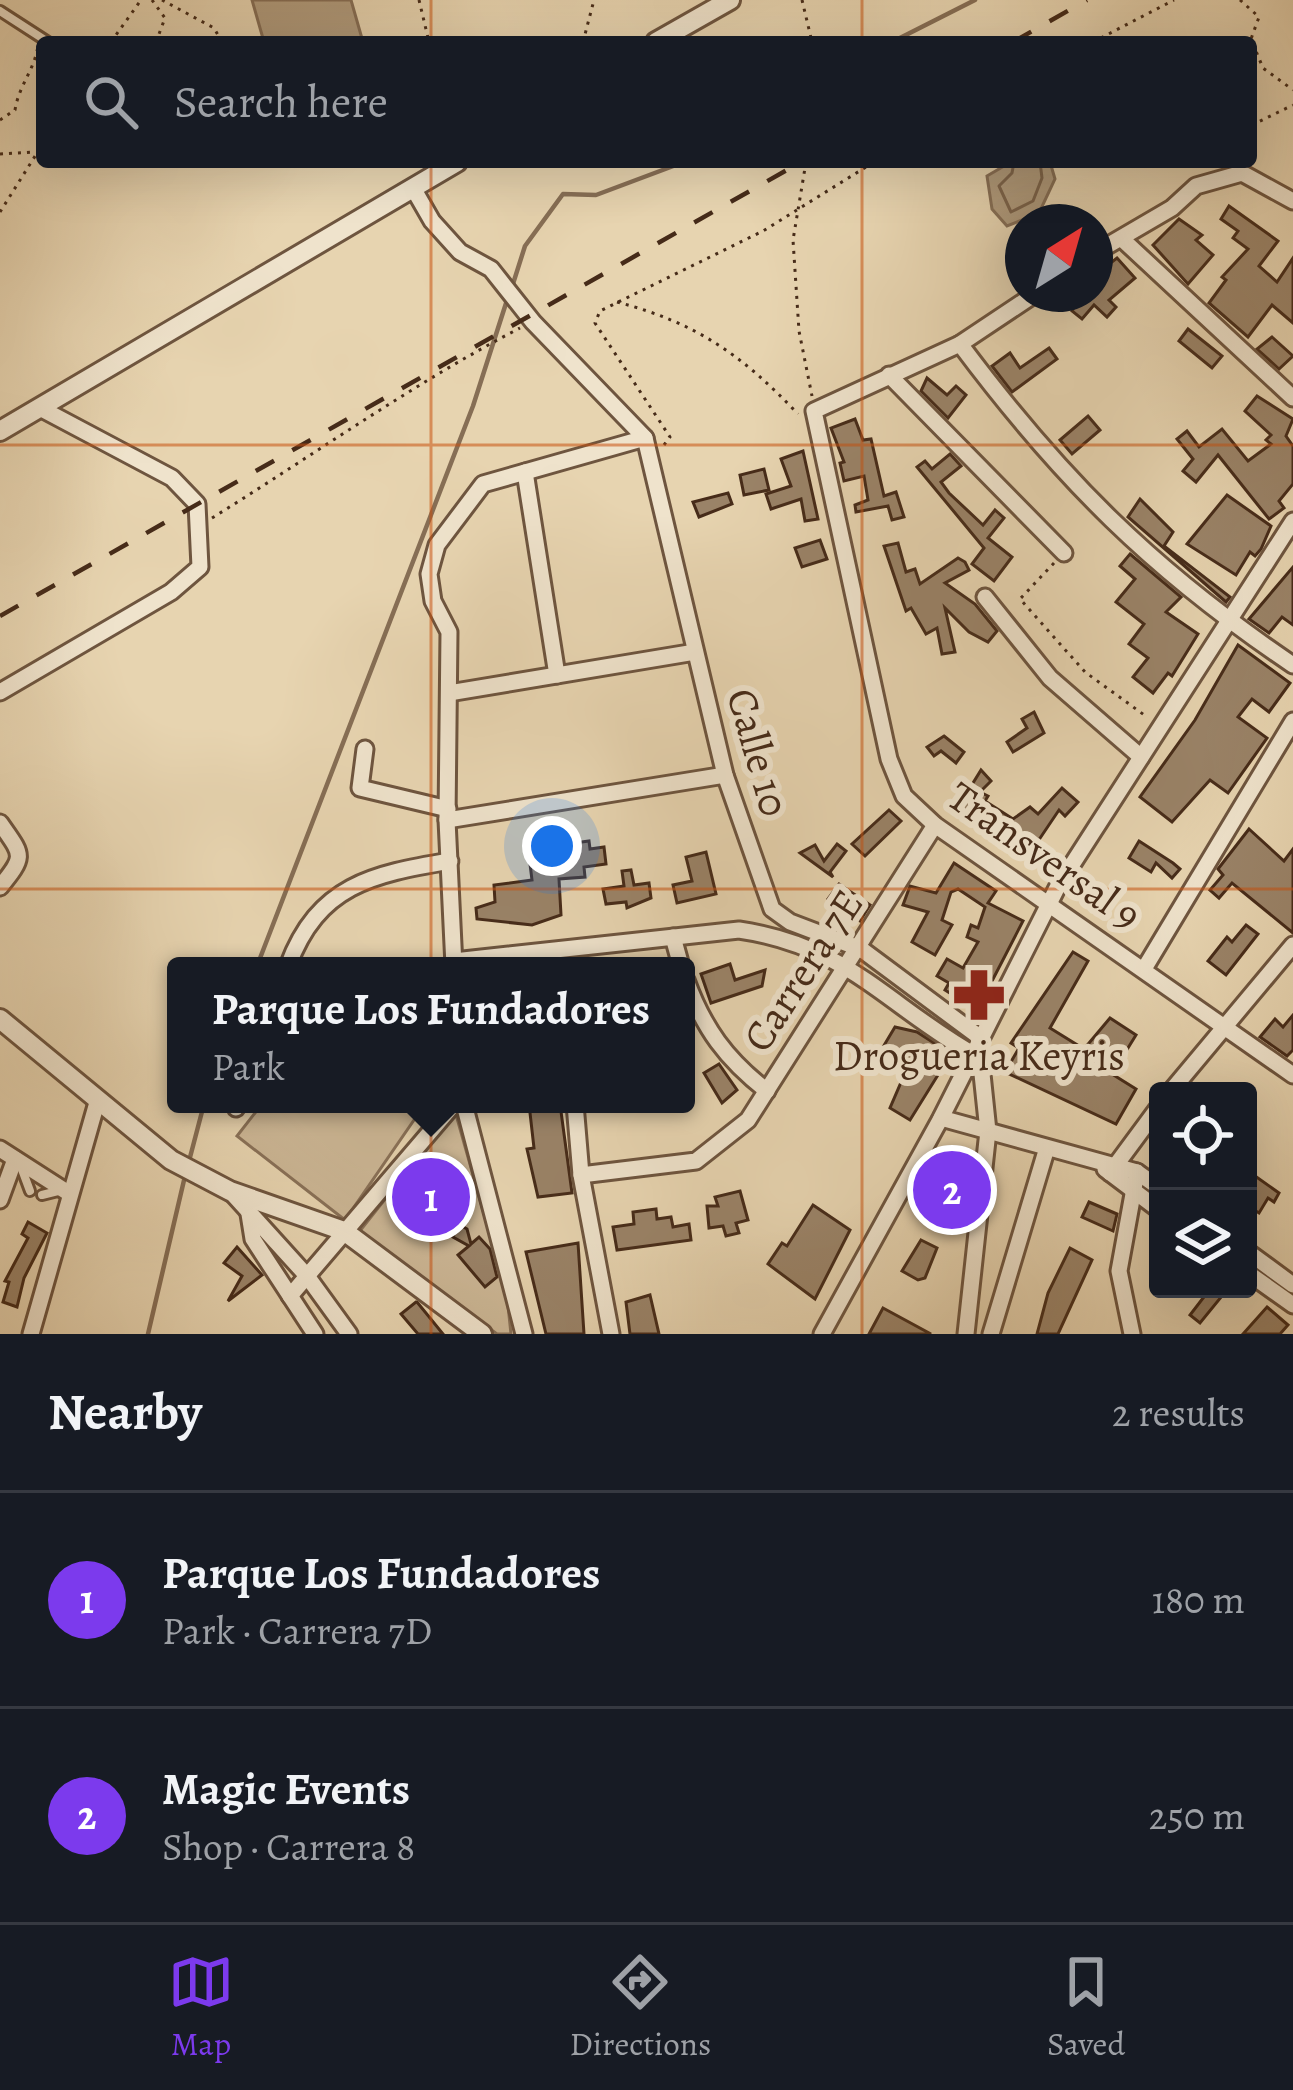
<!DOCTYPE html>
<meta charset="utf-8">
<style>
:root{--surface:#171b24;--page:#242831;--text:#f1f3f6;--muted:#9ea1a6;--line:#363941;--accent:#7c3aed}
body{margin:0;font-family:Alegreya,serif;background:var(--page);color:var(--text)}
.controls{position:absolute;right:36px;bottom:36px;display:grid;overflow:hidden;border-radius:12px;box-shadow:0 12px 48px #0002}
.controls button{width:108px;height:108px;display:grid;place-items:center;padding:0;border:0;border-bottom:3px solid var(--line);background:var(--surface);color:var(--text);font:60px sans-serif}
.compass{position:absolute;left:1005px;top:204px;width:108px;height:108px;border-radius:50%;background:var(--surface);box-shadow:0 12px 48px #0002;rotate:37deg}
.you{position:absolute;left:552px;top:846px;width:42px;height:42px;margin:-30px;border:9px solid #fff;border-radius:50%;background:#1a73e8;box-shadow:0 0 0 18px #1a73e833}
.badge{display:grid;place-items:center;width:78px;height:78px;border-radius:50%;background:var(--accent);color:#fff;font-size:39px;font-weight:700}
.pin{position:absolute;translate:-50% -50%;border:6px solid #fff;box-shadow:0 3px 12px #0006}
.popup{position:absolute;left:167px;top:957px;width:528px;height:156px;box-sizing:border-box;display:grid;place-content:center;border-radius:12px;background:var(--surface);filter:drop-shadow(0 3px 9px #0005);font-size:39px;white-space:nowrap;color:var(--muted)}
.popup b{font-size:45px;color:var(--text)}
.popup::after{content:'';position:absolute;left:50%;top:100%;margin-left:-24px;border:24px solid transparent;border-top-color:var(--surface)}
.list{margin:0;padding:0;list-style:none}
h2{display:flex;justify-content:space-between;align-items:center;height:156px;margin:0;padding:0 48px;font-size:51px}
h2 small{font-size:39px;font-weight:400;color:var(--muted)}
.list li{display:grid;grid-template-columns:78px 1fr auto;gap:36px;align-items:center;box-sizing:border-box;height:216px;padding:0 48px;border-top:3px solid var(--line)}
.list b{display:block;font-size:45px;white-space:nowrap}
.list p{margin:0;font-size:39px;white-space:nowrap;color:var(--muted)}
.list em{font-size:39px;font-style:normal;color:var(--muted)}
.icon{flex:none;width:66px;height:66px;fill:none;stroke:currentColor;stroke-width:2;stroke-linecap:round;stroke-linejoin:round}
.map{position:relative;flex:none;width:1293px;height:1334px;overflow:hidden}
.search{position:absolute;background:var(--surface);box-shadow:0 12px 48px #0002;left:36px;right:36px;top:36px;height:132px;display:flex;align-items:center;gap:30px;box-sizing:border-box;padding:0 42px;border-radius:12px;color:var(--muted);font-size:45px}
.sheet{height:588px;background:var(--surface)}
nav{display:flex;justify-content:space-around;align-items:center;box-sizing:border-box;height:168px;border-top:3px solid var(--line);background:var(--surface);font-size:33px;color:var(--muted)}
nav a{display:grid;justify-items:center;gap:6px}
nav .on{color:var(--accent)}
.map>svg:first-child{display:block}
.green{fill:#ccb796;stroke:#897158;stroke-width:3}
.water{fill:#b09b7d;stroke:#866e55;stroke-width:3}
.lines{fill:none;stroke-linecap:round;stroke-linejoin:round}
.shore{stroke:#7b634b;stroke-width:3}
.stream{stroke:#866e55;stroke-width:4.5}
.building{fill:#9a8368;stroke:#462b19;stroke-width:3}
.service-casing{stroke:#6e553f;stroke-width:14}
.minor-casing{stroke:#6e553f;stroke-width:21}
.tertiary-casing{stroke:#6e553f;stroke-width:24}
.path{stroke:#462b19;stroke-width:3;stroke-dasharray:3 6;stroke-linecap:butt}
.service{stroke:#efe3cc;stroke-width:8}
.minor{stroke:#efe3cc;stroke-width:15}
.tertiary{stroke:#efe3cc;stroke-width:18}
.rail{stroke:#462b19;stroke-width:4.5;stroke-dasharray:21 21;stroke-linecap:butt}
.grid{fill:none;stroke:#c8500f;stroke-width:3;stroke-opacity:0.55}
.labels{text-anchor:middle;stroke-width:12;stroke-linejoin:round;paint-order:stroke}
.street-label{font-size:42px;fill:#462b19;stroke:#efe3cc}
.poi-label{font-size:42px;fill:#462b19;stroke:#efe3cc}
</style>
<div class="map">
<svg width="1293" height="1334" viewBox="0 0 1293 1334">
<rect width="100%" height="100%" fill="#e7d4b0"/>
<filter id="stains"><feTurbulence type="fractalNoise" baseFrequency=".00167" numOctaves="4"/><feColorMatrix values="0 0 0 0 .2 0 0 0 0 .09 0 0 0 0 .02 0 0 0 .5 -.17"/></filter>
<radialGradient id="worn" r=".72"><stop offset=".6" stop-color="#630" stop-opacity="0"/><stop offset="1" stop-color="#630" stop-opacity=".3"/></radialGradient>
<g class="green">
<polygon points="262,1104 425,1104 345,1220 237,1136"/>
<polygon points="455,1111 507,1296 511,1334 497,1334 359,1232"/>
</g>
<g class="water">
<polygon points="252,0 351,0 363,42 264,42"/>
<polygon points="1011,162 1050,162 1055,179 1039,213 1007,226 992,209 987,176"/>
</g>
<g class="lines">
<polyline class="shore" points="1014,162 1012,173 999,186 1011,212 1033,201 1042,178 1040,162"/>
<g class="stream">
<polyline points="892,42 975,0"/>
<polyline points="512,287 525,246 563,194 596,195 684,162"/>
<polyline points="257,966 473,406 508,297"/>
<polyline points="188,1165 204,1104"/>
<polyline points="148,1334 185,1176"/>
</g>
</g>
<g class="building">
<polygon points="1229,206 1278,241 1259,266 1277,282 1293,258 1293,323 1272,305 1248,337 1209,303 1226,280 1222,277 1248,249 1233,238 1238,231 1221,219"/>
<polygon points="1179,219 1202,235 1196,240 1213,255 1188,284 1153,245"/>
<polygon points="1117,258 1135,278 1109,300 1116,307 1107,317 1094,305 1082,319 1072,311 1082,294 1095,294 1095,275"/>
<polygon points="1188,329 1222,356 1212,368 1179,341"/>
<polygon points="1272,337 1293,356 1279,369 1257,349"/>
<polygon points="1049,348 1057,359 1012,392 992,366 1010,353 1020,368"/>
<polygon points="927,378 947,395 956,386 966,395 948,418 921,391"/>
<polygon points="1257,396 1293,419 1286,436 1293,446 1293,484 1279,501 1284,508 1269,519 1218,455 1196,482 1183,471 1193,459 1177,439 1187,431 1199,447 1222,429 1248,461 1271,444 1266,440 1271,435 1245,411"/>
<polygon points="1088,416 1100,430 1072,454 1060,440"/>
<polygon points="855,419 863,440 871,439 884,496 896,492 904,517 892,520 888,506 856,512 855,505 868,500 864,476 844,481 840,463 844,462 831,428"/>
<polygon points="803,451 818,519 805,521 801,499 771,509 766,494 791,486 781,459"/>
<polygon points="950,454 961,466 941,482 949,493 983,525 995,510 1004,518 988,538 1012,557 994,581 972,564 984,548 917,467 925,461 932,469"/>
<polygon points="764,469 769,490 744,495 740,475"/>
<polygon points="728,493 732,504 699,517 693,502"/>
<polygon points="1227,495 1271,526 1261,549 1255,556 1250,552 1236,575 1187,544"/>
<polygon points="1140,499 1173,532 1164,546 1230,597 1226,602 1128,517"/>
<polygon points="820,540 827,559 802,567 795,548"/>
<polygon points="898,543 906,572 915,569 920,584 958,558 965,562 969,570 945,583 975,604 997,631 988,642 969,632 945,608 955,652 942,654 937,628 926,634 911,608 906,611 884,546"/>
<polygon points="1130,554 1181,597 1166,612 1198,634 1172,676 1168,673 1153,693 1133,677 1148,658 1129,644 1144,624 1116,602 1135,579 1120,566"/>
<polygon points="1293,567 1293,625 1282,617 1269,633 1249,619"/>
<polygon points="1238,645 1290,683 1269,712 1252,699 1238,717 1267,738 1228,793 1210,780 1172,822 1140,797 1195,720"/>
<polygon points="1034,712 1044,733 1013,752 1007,742 1027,728 1022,719"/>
<polygon points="944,736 964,752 956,763 941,751 934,756 927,747"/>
<polygon points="981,770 991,781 980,792 988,796 985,801 1013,819 1030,807 1038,814 1062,788 1078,802 1065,816 1059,810 1026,859 1003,844 1007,837 957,809"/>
<polygon points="889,810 901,821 865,856 852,844"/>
<polygon points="1249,829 1284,861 1293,849 1293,933 1232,883 1219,898 1210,890 1223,875 1218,869"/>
<polygon points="589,841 590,849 604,847 606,864 584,867 585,877 559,879 561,915 532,925 477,919 476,908 495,902 494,885 532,880 530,864 576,859 574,843"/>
<polygon points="1139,841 1173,863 1180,869 1172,878 1156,863 1151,872 1129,858"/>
<polygon points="837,844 846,851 830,872 833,877 800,853 815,845 824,861"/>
<polygon points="706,852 716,894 677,903 673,885 692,881 686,857"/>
<polygon points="954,863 996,891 988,903 1023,921 977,1010 945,990 949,983 937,976 947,959 963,968 978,942 967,937 971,925 978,928 985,907 958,889 951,892 942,920 952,925 935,955 912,942 928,912 903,905 910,886 936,893"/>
<polygon points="631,870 634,885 649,883 651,898 627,908 626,902 606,904 603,889 624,886 622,871"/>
<polygon points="839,884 870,905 860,921 828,899"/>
<polygon points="1246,925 1258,934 1226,975 1208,961 1227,937 1232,942"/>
<polygon points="1073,952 1088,961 1050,1028 1084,1049 1110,1018 1136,1035 1112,1074 1136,1089 1116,1124 1005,1072 1019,1048 1011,1043"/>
<polygon points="730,964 735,980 765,970 762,986 711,1003 701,974"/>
<polygon points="1293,1015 1293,1050 1287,1056 1260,1037 1275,1019 1283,1027"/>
<polygon points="895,1027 917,1032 951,1054 910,1120 890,1108 908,1066 883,1047"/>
<polygon points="719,1064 737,1090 722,1103 704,1073"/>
<polygon points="529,1104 560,1104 572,1193 538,1197 527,1149 534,1148"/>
<polygon points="1248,1171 1279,1193 1274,1202 1268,1198 1259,1213 1248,1206"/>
<polygon points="740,1191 748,1220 736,1223 739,1233 726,1236 723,1226 709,1228 707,1206 718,1206 715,1197"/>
<polygon points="1089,1202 1117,1214 1113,1231 1082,1217"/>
<polygon points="813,1205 850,1230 815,1299 768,1264 782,1243 787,1246"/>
<polygon points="656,1209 657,1219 671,1217 673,1227 689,1224 691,1240 617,1250 613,1227 634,1224 633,1212"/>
<polygon points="28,1222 47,1233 24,1278 17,1307 3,1302 9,1282 5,1281 28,1238 22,1234"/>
<polygon points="458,1224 467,1229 471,1244 479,1237 490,1249 497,1277 485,1287 458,1255 469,1246 453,1237"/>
<polygon points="921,1240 937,1248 925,1278 918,1280 902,1271"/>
<polygon points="578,1243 584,1334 546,1334 526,1252"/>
<polygon points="237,1247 262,1275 228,1301 242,1276 224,1263"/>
<polygon points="1070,1248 1092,1260 1058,1334 1037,1334 1048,1293"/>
<polygon points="1210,1289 1222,1296 1200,1323 1190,1315"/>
<polygon points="650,1295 659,1334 630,1334 626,1302"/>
<polygon points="416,1302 417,1302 443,1334 418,1334 401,1314"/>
<polygon points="1267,1307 1288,1325 1280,1334 1243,1334"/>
<polygon points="883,1308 931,1334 869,1334"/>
</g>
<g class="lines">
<g class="service-casing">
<g id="service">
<polyline points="0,11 48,42"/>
<polyline points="20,1164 30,1191"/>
<polyline points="42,1195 62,1190"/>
</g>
</g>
<g class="minor-casing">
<g id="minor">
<polyline points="413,188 432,221 460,252 491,269 533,322 645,438 725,775 772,909 790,922 861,949 978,1036 988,1131 966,1334"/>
<polyline points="1122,239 1293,398"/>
<polyline points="1095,253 1172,208 1196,186 1242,173 1293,201"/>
<polyline points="1035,294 960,344 814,411 889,759 904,796 935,825 1293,1075"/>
<path d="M960,344C1061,479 1152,570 1293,665"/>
<polyline points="889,375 1064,553"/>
<polyline points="525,472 557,675"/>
<polyline points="985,597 1050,678 1141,757"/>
<polyline points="0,692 171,592 200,567 197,504 172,478 40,408"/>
<polyline points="449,693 695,652"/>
<polyline points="365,749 360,788 448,809"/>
<polyline points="447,820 725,775"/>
<path d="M0,823C23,856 26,855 0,887"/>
<polyline points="673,937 681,966"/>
<path d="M454,961L739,930C849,946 888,1007 978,1057"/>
<path d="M288,966C318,885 372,874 450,861"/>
<polyline points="454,966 447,820 449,632 433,601 429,574 437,545 483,484 645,438"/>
<polyline points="1144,969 1293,721"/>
<path d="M686,980C704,1029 726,1059 767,1091"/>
<polyline points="1171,1091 1293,945"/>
<polyline points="464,1104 524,1334"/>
<polyline points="575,1104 581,1175 611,1334"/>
<polyline points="236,1108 238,1104"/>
<polyline points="941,1118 1137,1172 1158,1187"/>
<polyline points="0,1149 70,1194"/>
<polyline points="1105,1169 1158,1209"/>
<polyline points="1110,1173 1158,1108"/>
<polyline points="581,1175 696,1161 748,1120 935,825"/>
<polyline points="230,1191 307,1276 349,1334"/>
<polyline points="0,1200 15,1159"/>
<polyline points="249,1214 253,1239 315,1334"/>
<polyline points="1248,1252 1293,1285"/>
<polyline points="1248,1273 1293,1305"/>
<polyline points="290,1296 454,1104"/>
<polyline points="31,1334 98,1099"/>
<polyline points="822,1334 941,1118 1057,888 1293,521"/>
<polyline points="991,1334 1046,1151"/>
<polyline points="1132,1334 1119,1271 1137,1172"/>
</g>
</g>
<g class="tertiary-casing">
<g id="tertiary">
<polyline points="656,42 730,0"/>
<polyline points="0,431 457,162"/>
<polyline points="0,1019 171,1160 230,1191 344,1231 482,1334"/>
</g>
</g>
<g class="path">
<polyline points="152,0 165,18 156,42"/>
<polyline points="162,0 214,28 222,42"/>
<polyline points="419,0 429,42"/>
<polyline points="802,0 812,42"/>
<polyline points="1240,0 1259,17 1251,39 1263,68 1293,90"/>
<polyline points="111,42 141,0"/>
<polyline points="583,42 594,0"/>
<polyline points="1093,42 1174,0"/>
<path d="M0,120L15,110C19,85 34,71 38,46"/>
<polyline points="1251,135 1254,124 1293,105"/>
<polyline points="0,154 34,152"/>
<polyline points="806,162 793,240 799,331 812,396"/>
<polyline points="0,212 42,145"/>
<path d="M617,302C697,323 742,355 798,414"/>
<polyline points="664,445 670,437 595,323 600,311 763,231 874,162"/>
<path d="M212,518C315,454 414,383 520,328"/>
<polyline points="1054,563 1020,599 1085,672 1147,717"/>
</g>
<use href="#service" class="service"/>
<use href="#minor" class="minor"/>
<use href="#tertiary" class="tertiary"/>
<g class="rail">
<polyline points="1013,42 1087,0"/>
<polyline points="0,616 801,162"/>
</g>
</g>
<path class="grid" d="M431,0V42M862,0V42M431,162V1334M862,162V1334M0,445H1293M0,889H1293"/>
<defs>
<g id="pharmacy-bare" transform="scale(4.14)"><path d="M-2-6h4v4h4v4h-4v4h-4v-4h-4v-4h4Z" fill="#8f2418" stroke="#efe3cc" stroke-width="2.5" paint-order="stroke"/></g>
</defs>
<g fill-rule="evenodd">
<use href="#pharmacy-bare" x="979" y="995"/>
</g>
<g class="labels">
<g class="street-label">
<text transform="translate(759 752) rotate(74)" y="15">Calle 10</text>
<text transform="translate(1045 855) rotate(35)" y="15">Transversal 9</text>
<text transform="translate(802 970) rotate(-57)" y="15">Carrera 7E</text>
</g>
<g class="poi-label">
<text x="979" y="1070">Drogueria Keyris</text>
</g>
</g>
<rect width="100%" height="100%" filter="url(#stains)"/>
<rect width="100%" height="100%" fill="url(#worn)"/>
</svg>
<div class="controls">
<button><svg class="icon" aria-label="locate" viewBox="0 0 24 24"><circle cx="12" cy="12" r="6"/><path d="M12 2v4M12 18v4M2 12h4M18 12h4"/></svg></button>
<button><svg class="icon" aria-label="layers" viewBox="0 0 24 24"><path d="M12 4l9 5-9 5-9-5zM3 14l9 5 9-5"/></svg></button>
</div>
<svg class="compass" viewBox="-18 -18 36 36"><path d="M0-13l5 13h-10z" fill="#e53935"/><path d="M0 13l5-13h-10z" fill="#9ea1a6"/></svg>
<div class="you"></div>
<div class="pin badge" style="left:431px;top:1197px">1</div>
<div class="popup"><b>Parque Los Fundadores</b>Park</div>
<div class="pin badge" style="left:952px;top:1190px">2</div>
<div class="search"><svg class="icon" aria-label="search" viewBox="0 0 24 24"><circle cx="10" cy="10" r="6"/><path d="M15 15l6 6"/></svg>Search here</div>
</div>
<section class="sheet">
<h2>Nearby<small>2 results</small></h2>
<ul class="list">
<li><span class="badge">1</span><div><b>Parque Los Fundadores</b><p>Park · Carrera 7D</p></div><em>180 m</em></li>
<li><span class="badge">2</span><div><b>Magic Events</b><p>Shop · Carrera 8</p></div><em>250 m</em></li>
</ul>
</section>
<nav>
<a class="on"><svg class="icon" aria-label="map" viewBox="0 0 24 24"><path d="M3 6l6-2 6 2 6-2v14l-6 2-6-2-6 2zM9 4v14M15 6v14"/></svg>Map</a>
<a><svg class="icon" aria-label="directions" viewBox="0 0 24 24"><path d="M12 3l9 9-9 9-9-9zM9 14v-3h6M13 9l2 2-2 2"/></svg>Directions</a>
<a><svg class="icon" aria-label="saved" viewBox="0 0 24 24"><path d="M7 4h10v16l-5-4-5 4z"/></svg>Saved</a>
</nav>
